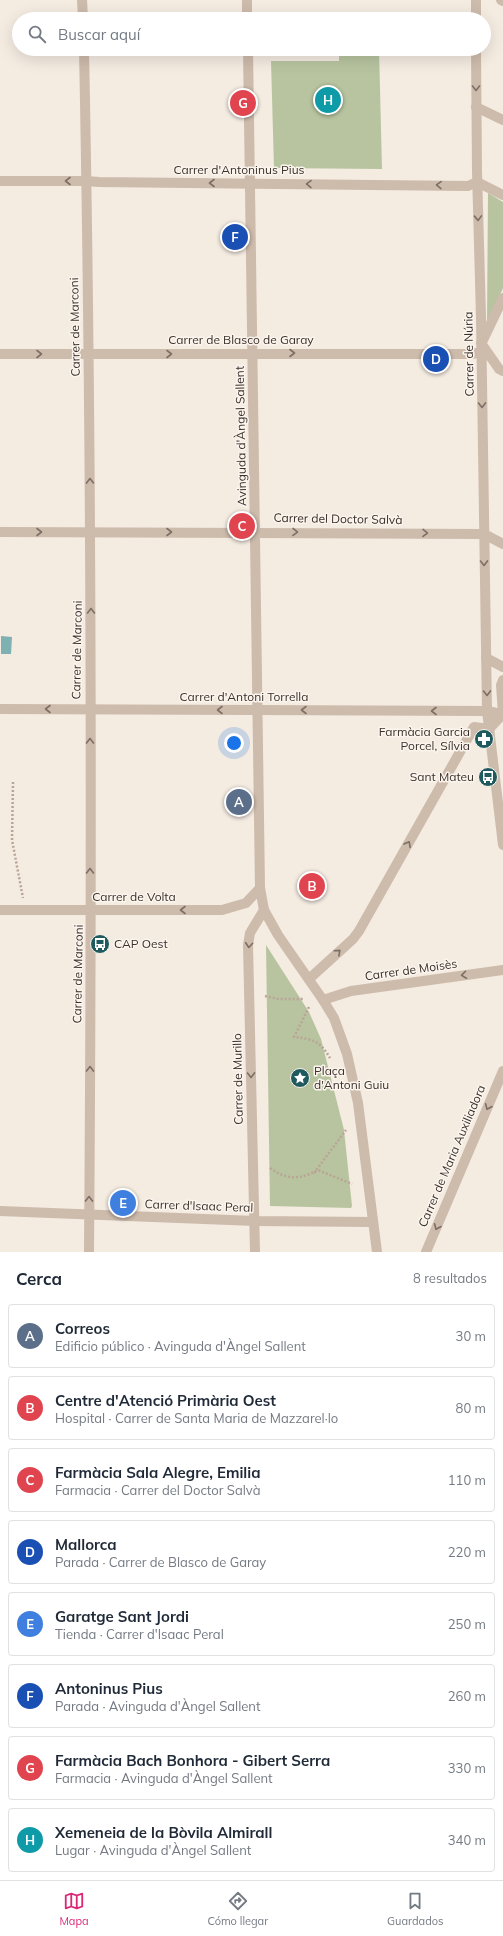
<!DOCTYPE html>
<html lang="es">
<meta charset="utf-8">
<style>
:root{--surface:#fff;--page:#f6f6f7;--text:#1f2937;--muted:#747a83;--line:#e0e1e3;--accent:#db2777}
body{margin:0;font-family:Mulish,sans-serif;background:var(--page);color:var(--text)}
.you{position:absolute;left:234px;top:743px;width:14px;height:14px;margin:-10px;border:3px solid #fff;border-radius:50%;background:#1a73e8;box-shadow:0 0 0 6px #1a73e833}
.badge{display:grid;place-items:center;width:26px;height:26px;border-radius:50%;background:var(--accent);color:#fff;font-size:13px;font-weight:700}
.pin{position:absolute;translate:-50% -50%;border:2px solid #fff;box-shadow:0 1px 4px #0006}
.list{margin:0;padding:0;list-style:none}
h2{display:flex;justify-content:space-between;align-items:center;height:52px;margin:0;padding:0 16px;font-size:17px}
h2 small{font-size:13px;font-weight:400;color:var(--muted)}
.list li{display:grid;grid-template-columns:26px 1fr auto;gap:12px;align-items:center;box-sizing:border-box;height:64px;margin:0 8px 8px;padding:0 8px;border:1px solid var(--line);border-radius:4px}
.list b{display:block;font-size:15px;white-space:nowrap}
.list p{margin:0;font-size:13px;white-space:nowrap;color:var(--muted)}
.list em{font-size:13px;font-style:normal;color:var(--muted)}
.icon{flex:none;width:22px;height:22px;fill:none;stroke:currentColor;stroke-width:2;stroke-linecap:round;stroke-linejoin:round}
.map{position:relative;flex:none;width:503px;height:1252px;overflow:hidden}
.search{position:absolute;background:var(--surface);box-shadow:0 4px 16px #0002;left:12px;right:12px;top:12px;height:44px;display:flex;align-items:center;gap:10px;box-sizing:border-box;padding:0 14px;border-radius:22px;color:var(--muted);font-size:15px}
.sheet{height:628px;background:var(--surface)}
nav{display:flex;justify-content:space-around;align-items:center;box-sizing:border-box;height:56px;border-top:1px solid var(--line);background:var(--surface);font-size:11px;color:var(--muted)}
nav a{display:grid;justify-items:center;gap:2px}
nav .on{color:var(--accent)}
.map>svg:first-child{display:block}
.green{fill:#b8c4a0}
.water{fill:#7fb0b2}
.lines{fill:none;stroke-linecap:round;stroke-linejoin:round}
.path{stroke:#b9a596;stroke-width:2.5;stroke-dasharray:2 2;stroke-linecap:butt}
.street{stroke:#cdbbac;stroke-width:10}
.oneway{stroke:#7d6f65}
.labels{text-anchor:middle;stroke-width:3;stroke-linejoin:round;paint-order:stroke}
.street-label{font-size:12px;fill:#3b302b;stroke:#fbf5ee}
.poi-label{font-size:12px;fill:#3b302b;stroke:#fbf5ee;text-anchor:end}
</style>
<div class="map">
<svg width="503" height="1252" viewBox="0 0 503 1252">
<rect width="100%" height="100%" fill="#f4ebe1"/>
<g class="green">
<polygon points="339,49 379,49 382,169 274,168 271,61 339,61"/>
<polygon points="488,193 503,202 503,288 487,324"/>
<polygon points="266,945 309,1012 321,1039 344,1130 352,1206 351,1208 270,1206"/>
</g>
<polygon class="water" points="1,636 12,637 11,654 1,654"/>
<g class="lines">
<g class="path">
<polyline points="13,782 12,840 23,898"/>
<polyline points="265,996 278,999 304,999"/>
<path d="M309,1007L294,1037C313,1039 320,1041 330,1058"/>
<path d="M270,1168C287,1180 299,1180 318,1170L352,1184"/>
<polyline points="314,1173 346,1130"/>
</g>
<g class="street">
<polyline points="82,0 83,19"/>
<polyline points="247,0 247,19"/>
<polyline points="476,0 476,19"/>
<polyline points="501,0 503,1"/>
<path d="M84,49C92,450 92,851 89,1252"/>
<polyline points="248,49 260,888 264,910 278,935 323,1000 334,1018 347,1054 358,1103 377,1252"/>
<polyline points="476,49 477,171 481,317 487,711 503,845"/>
<polyline points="476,107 503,120"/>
<polyline points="0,181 86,181 99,182 468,186 477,182 503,195"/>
<polyline points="483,340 503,298"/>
<polyline points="481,343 499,369 503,371"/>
<polyline points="0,354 472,354 481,352"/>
<polyline points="0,532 484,534 503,544"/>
<polyline points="486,658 503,667"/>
<polyline points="0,709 487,711 503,714"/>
<polyline points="0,910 222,910 246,903 260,888"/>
<polyline points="309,979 353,939 359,931 474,727 489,729 503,714 501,685 503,680"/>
<polyline points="323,1000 351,991 503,970"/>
<polyline points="0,1211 255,1221 373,1222"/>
<polyline points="255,1252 248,945 250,933 264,910"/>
<polyline points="426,1252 503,1071"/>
</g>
</g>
<defs><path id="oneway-chevron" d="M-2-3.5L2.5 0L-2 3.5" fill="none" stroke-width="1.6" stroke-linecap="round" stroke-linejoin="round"/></defs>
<g class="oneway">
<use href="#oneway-chevron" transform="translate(476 88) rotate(90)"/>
<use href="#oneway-chevron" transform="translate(68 181) rotate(180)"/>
<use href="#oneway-chevron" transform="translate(212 183) rotate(-180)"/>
<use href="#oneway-chevron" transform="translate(309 184) rotate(-179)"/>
<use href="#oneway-chevron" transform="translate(439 185) rotate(-179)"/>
<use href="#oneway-chevron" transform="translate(478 218) rotate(88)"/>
<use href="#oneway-chevron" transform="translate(292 353)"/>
<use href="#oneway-chevron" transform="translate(39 354)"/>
<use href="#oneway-chevron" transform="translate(169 354)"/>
<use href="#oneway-chevron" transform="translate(482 405) rotate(89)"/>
<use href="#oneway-chevron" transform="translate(90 481) rotate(-91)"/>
<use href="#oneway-chevron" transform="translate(39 532)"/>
<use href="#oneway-chevron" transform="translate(169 532)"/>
<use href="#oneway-chevron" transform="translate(295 532) rotate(1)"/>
<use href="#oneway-chevron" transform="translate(425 533) rotate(1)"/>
<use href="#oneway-chevron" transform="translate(484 563) rotate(89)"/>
<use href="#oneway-chevron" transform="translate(91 611) rotate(-90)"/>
<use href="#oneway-chevron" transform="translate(487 693) rotate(89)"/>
<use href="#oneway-chevron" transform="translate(48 709) rotate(180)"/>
<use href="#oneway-chevron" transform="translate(220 710) rotate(-180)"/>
<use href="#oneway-chevron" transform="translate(304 710) rotate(-180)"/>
<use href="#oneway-chevron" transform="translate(434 711) rotate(-180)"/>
<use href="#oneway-chevron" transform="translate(90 741) rotate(-90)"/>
<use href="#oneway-chevron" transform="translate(408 844) rotate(-61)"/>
<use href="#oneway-chevron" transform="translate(90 871) rotate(-90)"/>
<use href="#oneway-chevron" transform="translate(183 910) rotate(-180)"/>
<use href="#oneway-chevron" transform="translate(249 945) rotate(95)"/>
<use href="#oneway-chevron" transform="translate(338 952) rotate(-42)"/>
<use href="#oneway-chevron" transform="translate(464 975) rotate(172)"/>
<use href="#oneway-chevron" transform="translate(90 1069) rotate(-89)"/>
<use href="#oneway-chevron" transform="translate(251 1075) rotate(89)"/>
<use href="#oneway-chevron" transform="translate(488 1107) rotate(113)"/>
<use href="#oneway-chevron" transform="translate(89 1199) rotate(-89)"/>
<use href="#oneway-chevron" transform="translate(437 1227) rotate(113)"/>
</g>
<defs>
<g id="pharmacy-disc" transform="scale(1)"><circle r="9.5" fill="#1f5a5e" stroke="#fbf5ee"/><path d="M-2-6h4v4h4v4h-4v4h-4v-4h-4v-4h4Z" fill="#fff"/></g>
<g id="bus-disc" transform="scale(1)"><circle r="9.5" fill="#1f5a5e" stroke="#fbf5ee"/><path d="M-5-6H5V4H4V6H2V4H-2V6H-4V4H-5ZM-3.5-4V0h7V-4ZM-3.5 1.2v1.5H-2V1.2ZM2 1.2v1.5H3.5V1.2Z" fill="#fff"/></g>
<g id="sight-disc" transform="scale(1)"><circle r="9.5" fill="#1f5a5e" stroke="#fbf5ee"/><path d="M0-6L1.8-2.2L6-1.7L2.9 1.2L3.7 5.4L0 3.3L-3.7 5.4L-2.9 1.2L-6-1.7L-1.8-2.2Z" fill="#fff"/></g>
</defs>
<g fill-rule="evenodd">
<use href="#pharmacy-disc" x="484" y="739"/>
<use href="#bus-disc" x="488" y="777"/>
<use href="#bus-disc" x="100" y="944"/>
<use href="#sight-disc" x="300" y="1078"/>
</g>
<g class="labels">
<g class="street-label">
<text x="239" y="174">Carrer d'Antoninus Pius</text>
<text transform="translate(75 327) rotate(-91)" y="4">Carrer de Marconi</text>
<text x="241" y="344">Carrer de Blasco de Garay</text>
<text transform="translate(469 354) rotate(-91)" y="4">Carrer de Núria</text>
<text transform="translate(241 436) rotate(-91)" y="4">Avinguda d'Àngel Sallent</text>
<text transform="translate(338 519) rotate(1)" y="4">Carrer del Doctor Salvà</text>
<text transform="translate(77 650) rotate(-89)" y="4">Carrer de Marconi</text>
<text x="244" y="701">Carrer d'Antoni Torrella</text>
<text x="134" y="901">Carrer de Volta</text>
<text transform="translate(411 970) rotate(-8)" y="4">Carrer de Moisès</text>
<text transform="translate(78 974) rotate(-89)" y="4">Carrer de Marconi</text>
<text transform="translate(238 1079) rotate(-91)" y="4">Carrer de Murillo</text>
<text transform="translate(452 1156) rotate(-67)" y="4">Carrer de Maria Auxiliadora</text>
<text transform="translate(199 1206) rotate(2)" y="4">Carrer d'Isaac Peral</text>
</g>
<g class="poi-label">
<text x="470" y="736">Farmàcia Garcia<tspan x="470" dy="14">Porcel, Sílvia</tspan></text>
<text x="474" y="781">Sant Mateu</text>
<text x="114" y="948" text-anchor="start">CAP Oest</text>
<text x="314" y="1075" text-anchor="start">Plaça<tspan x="314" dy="14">d'Antoni Guiu</tspan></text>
</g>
</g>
</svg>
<div class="you"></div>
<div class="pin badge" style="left:239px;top:802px;background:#5c6f8a">A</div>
<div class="pin badge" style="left:312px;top:886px;background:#e0444e">B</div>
<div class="pin badge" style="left:242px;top:526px;background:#e0444e">C</div>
<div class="pin badge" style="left:436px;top:359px;background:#1a4fb4">D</div>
<div class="pin badge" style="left:123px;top:1203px;background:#3f7fe0">E</div>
<div class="pin badge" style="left:235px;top:237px;background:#1a4fb4">F</div>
<div class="pin badge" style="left:243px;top:103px;background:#e0444e">G</div>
<div class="pin badge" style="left:328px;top:100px;background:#0f9aa8">H</div>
<div class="search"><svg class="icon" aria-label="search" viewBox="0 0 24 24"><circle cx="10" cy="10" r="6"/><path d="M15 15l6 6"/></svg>Buscar aquí</div>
</div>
<section class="sheet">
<h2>Cerca<small>8 resultados</small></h2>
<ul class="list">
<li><span class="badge" style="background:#5c6f8a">A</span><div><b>Correos</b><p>Edificio público · Avinguda d'Àngel Sallent</p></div><em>30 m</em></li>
<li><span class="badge" style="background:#e0444e">B</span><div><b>Centre d'Atenció Primària Oest</b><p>Hospital · Carrer de Santa Maria de Mazzarel·lo</p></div><em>80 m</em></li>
<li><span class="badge" style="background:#e0444e">C</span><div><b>Farmàcia Sala Alegre, Emilia</b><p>Farmacia · Carrer del Doctor Salvà</p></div><em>110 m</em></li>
<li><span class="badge" style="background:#1a4fb4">D</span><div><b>Mallorca</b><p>Parada · Carrer de Blasco de Garay</p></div><em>220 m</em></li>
<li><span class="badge" style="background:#3f7fe0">E</span><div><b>Garatge Sant Jordi</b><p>Tienda · Carrer d'Isaac Peral</p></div><em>250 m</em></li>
<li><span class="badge" style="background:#1a4fb4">F</span><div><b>Antoninus Pius</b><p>Parada · Avinguda d'Àngel Sallent</p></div><em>260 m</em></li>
<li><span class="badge" style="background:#e0444e">G</span><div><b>Farmàcia Bach Bonhora - Gibert Serra</b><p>Farmacia · Avinguda d'Àngel Sallent</p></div><em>330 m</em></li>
<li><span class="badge" style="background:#0f9aa8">H</span><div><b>Xemeneia de la Bòvila Almirall</b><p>Lugar · Avinguda d'Àngel Sallent</p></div><em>340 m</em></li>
</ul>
</section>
<nav>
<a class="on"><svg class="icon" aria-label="map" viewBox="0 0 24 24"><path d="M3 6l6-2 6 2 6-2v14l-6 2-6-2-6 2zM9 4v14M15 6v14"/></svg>Mapa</a>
<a><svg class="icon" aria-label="directions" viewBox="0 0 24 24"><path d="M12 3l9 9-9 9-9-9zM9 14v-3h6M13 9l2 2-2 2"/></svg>Cómo llegar</a>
<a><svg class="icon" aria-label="saved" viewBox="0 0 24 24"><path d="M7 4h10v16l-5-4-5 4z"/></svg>Guardados</a>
</nav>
